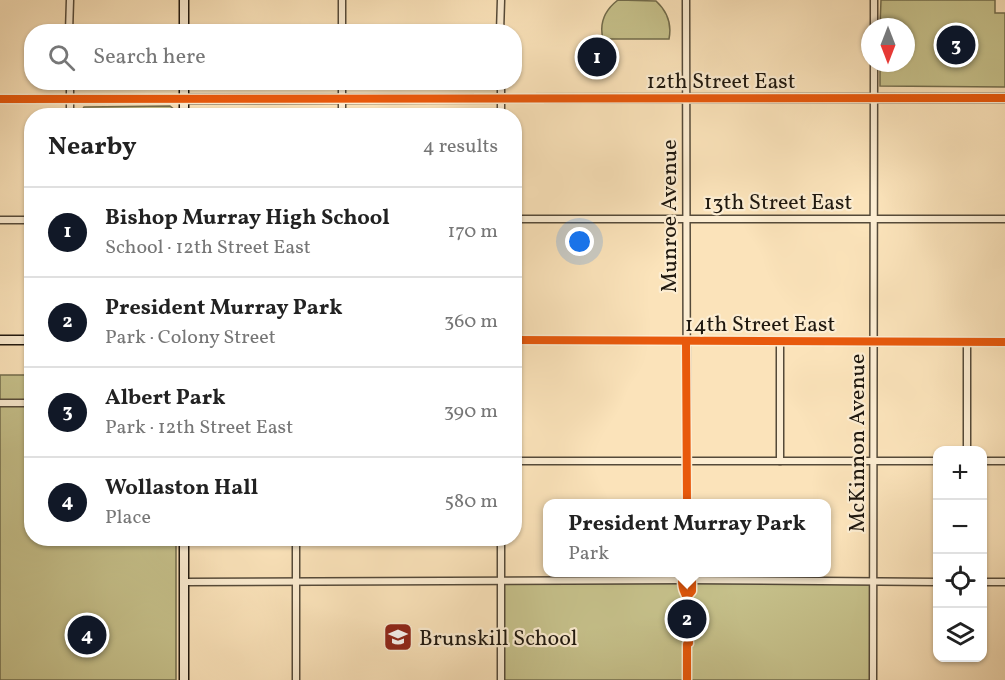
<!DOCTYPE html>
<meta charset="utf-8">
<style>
:root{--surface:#fff;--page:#f2f2f2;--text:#222;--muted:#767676;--line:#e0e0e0;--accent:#111827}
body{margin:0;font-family:Vollkorn,serif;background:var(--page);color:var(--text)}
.controls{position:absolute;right:18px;bottom:18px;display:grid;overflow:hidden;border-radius:12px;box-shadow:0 2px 4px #0004}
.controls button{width:54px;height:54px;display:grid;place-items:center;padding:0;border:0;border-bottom:2px solid var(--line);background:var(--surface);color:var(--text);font:30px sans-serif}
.compass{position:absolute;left:861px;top:18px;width:54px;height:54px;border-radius:50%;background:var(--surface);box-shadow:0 2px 4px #0004;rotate:180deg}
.you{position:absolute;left:580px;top:242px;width:21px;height:21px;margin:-15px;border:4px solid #fff;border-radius:50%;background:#1a73e8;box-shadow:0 0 0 9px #1a73e833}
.badge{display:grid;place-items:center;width:39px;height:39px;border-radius:50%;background:var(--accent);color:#fff;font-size:20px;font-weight:700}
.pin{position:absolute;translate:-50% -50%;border:3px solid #fff;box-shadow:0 2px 6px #0006}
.popup{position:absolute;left:543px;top:499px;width:288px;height:78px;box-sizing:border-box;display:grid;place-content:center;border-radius:12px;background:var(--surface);filter:drop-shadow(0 2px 4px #0005);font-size:20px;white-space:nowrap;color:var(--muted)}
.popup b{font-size:22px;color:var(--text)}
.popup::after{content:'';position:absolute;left:50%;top:100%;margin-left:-12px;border:12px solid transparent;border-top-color:var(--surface)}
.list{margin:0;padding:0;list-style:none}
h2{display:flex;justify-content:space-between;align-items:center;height:78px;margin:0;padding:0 24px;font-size:26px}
h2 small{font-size:20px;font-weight:400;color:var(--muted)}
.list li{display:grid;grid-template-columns:39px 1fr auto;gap:18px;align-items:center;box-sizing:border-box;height:90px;padding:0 24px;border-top:2px solid var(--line)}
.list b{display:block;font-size:22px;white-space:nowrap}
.list p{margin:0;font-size:20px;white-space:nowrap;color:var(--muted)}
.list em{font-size:20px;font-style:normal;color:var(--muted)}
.icon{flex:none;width:33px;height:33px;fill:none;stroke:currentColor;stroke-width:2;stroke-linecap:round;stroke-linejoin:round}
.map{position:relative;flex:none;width:1005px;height:680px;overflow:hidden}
.search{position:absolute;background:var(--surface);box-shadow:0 2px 4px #0004;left:24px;top:24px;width:498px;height:66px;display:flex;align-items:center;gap:15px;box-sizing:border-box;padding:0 21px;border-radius:24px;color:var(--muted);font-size:22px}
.panel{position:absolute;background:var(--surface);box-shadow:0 2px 4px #0004;left:24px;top:108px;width:498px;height:438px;border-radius:24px}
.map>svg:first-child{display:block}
.green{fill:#c6c18b;stroke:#726c4c;stroke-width:1.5}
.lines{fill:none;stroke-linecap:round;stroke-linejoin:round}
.street-casing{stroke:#554a39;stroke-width:9}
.secondary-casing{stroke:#1e170e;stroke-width:11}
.street{stroke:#fcedd2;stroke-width:6}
.secondary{stroke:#fcedd2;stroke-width:8}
.cycleway-casing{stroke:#fcedd2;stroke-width:11}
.cycleway{stroke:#e8590c;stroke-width:8}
.labels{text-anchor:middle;stroke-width:4.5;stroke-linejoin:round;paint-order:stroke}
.street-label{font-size:22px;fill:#1e170e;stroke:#fcedd2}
.poi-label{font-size:22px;fill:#1e170e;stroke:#fcedd2;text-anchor:start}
</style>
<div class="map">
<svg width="1005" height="680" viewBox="0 0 1005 680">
<rect width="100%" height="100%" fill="#fbe3ba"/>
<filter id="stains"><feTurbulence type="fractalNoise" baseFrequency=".00333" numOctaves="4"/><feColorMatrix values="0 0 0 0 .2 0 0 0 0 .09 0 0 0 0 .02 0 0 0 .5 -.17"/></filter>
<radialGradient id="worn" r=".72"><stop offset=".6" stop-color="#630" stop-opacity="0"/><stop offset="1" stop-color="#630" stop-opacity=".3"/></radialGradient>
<g class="green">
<path d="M618,0L656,1C668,12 672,24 669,39H603C599,23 605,10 618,0Z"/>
<polygon points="881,0 995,0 995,13 1005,13 1005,87 880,86 880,63 906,63 906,27 880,27"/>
<polygon points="170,106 175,110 175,115 79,115 84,107"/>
<polygon points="0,375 31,375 32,538 176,539 176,680 0,680"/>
<rect x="501" y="582" width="372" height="98"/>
</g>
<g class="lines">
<g class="street-casing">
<g id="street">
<polyline points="342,0 342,32"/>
<polyline points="686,0 687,504"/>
<polyline points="874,27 874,0"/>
<polyline points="69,32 70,0"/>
<polyline points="500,32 501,0"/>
<polyline points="70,82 70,116"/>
<polyline points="501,82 501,116"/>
<polyline points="0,99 184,99"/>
<polyline points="342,116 342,82"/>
<polyline points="514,219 1005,219"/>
<polyline points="0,220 32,220"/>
<polyline points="514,340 1005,342"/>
<polyline points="780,341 780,461"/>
<polyline points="0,403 32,403"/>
<polyline points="967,450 967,343"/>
<polyline points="514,461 938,461"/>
<polyline points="982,461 1005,461"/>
<polyline points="296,538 296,680"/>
<polyline points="501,538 501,680"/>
<polyline points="184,582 687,580 938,582"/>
<polyline points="982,582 1005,582"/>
<polyline points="873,680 874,63"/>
</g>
</g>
<g class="secondary-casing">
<g id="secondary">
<polyline points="184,0 184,32"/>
<polyline points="184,99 1005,98"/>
<polyline points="184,116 184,82"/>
<polyline points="0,340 32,340"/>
<polyline points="184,538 184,680"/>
</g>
</g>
<use href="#street" class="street"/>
<use href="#secondary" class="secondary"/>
<g class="cycleway-casing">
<g id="cycleway">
<polyline points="0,99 1005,98"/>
<polyline points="514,340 1005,342"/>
<polyline points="686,341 687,504"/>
<path d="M687,680V644L689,643C687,629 690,613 687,599C685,591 682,592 682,580L692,581V591L687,597"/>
</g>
</g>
<use href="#cycleway" class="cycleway"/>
</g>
<defs>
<g id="school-square" transform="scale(1.5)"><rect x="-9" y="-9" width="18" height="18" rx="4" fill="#8f2418" stroke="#fcedd2"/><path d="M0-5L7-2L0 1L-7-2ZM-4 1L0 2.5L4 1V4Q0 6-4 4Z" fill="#fff"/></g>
</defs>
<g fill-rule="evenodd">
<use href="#school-square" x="398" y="637"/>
</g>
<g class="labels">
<g class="street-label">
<text x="721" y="88">12th Street East</text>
<text x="778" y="209">13th Street East</text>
<text transform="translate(668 216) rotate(-90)" y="8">Munroe Avenue</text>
<text x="760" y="331">14th Street East</text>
<text transform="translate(856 443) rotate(-90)" y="8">McKinnon Avenue</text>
</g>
<g class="poi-label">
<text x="419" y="645">Brunskill School</text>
</g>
</g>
<rect width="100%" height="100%" filter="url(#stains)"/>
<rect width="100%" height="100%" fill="url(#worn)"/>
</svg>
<div class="controls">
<button>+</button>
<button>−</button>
<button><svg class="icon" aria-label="locate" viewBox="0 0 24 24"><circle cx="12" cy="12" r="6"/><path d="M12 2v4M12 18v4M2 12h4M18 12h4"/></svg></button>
<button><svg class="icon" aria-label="layers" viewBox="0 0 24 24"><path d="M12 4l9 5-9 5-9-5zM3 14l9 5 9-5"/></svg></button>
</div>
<svg class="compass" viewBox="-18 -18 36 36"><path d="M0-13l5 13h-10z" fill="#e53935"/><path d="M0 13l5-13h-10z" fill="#767676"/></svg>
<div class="you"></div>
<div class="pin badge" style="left:597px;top:57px">1</div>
<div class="pin badge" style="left:687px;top:619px">2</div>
<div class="popup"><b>President Murray Park</b>Park</div>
<div class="pin badge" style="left:956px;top:45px">3</div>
<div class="pin badge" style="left:87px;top:635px">4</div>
<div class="search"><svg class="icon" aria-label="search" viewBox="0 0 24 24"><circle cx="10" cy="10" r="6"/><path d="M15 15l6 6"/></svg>Search here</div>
<section class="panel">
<h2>Nearby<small>4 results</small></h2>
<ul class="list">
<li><span class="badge">1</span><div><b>Bishop Murray High School</b><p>School · 12th Street East</p></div><em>170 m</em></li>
<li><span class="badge">2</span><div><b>President Murray Park</b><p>Park · Colony Street</p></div><em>360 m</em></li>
<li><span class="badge">3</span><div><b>Albert Park</b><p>Park · 12th Street East</p></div><em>390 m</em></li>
<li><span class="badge">4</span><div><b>Wollaston Hall</b><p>Place</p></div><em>580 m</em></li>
</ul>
</section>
</div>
